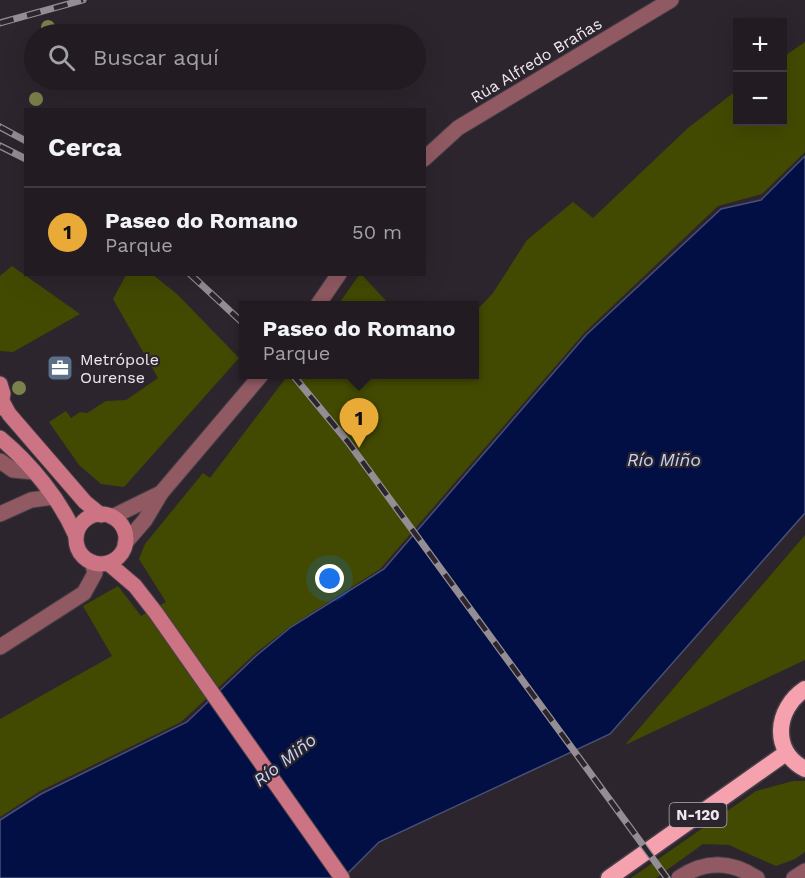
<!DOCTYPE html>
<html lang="es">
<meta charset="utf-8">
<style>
:root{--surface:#221c22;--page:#2a252a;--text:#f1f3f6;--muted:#a2a1a5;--line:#3f3a40;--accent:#eaaa38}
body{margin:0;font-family:"Work Sans",sans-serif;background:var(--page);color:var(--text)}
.controls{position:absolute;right:18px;top:18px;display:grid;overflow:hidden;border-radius:0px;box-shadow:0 6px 24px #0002}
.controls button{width:54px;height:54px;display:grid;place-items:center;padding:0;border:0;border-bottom:2px solid var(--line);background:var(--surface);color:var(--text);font:30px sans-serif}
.you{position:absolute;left:330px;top:579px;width:21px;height:21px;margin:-15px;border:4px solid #fff;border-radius:50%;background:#1a73e8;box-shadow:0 0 0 9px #1a73e833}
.badge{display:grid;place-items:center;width:39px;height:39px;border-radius:50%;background:var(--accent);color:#111;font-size:20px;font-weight:700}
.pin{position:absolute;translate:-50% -50px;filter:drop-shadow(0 2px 3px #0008)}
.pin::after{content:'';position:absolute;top:32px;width:21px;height:18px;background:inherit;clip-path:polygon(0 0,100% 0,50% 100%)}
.popup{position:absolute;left:239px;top:301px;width:240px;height:78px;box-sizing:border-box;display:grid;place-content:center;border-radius:0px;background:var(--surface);filter:drop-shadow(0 2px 4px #0005);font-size:20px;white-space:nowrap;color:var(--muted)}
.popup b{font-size:22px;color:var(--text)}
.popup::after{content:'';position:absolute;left:50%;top:100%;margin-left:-12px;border:12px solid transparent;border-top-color:var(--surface)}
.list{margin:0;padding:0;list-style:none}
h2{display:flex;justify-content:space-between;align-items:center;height:78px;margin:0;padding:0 24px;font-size:26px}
h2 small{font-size:20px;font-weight:400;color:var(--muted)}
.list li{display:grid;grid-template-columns:39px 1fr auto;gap:18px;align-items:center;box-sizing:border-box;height:90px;padding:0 24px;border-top:2px solid var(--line)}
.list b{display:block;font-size:22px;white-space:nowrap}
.list p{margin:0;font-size:20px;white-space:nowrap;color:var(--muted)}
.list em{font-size:20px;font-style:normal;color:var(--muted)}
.icon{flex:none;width:33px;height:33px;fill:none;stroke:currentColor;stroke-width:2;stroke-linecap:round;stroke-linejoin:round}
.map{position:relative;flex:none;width:805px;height:878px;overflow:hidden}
.search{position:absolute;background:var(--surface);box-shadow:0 6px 24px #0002;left:24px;top:24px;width:402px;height:66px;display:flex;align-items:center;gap:15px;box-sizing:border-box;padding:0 21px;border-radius:33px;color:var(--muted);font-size:22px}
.panel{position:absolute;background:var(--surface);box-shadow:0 6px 24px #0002;left:24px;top:108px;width:402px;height:168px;border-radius:0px}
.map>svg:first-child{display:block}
.green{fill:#424a02}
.water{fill:#010f45;stroke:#485077;stroke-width:1.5}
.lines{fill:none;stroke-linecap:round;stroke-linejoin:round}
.minor-casing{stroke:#484048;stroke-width:17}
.tertiary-casing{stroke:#484048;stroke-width:17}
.secondary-casing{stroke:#484048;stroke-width:17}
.trunk-casing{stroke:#484048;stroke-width:19}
.minor{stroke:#915a63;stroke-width:15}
.tertiary{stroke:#915a63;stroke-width:15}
.secondary{stroke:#cc7483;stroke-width:15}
.trunk{stroke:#f5a1ae;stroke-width:16}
.rail-casing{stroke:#948e94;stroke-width:7}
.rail{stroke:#2d252d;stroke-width:4.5;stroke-dasharray:14;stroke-linecap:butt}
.tree{fill:#7b814b}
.labels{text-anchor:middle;stroke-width:4.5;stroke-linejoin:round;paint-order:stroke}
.shield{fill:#2d252d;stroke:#b3aeb3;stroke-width:1.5}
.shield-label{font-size:15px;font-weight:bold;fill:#ede8ed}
.street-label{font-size:16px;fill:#ede8ed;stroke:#2d252d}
.poi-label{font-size:16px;fill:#ede8ed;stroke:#2d252d;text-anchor:start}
.water-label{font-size:18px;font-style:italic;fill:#c4d6fa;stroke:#2d252d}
</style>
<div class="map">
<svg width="805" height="878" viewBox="0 0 805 878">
<rect width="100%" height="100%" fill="#2d252d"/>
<g class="green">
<polygon points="805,42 805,152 762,194 718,206 585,332 380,569 291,626 258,651 181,722 40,791 0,817 0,719 112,656 83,606 118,586 141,616 166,602 139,559 145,544 203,473 210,478 288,375 475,374 475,312 493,293 527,240 573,202 593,218 688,128 737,90 738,122 782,122 783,57"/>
<polygon points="12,266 80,314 13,352 0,351 0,276"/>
<polygon points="126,275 153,275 177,294 239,358 124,487 101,484 79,465 49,422 66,411 71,418 80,412 87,413 106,401 126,400 158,378 113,299"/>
<polygon points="359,275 362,275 390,305 338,305"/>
<polygon points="805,535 805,660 625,745"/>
<polygon points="793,781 805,781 805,852 795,859 776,866 729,845 703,844 656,878 631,878 756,791"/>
</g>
<polygon class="water" points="805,156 805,513 610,734 379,842 343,878 0,878 0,820 41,794 187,722 256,656 291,627 384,569 586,335 721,209 761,200"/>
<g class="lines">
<g class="minor-casing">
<g id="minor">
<polyline points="0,461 13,470 34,472"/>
<polyline points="0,514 31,500 53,497"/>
<polyline points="0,647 84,593 95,573 92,562"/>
<path d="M679,878C705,860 731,861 757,878"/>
<polyline points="794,878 805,871"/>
</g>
</g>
<g class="tertiary-casing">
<g id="tertiary">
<polyline points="424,159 458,128 671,0"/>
<polyline points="317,306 339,274"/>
<polyline points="112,517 161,493"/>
<polyline points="125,543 145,520 161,493 262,374"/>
</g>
</g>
<g class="secondary-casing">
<g id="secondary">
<polyline points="0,384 3,394 0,408"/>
<polyline points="2,401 9,414 85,502 101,515"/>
<path d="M0,438C31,464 60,499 76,536"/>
<circle cx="101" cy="539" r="25"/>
<polyline points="108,563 135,586 156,613 342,878"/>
</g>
</g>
<g class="trunk-casing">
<g id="trunk">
<path d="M805,689C775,709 771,751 805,769"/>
<polyline points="609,878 786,753"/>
</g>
</g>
<use href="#minor" class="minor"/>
<use href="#tertiary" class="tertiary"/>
<use href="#secondary" class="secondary"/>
<use href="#trunk" class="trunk"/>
<g class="rail-casing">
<g id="rail">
<polyline points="0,23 83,0"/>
<polyline points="0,127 26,141"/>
<polyline points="0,146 26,159"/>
<polyline points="190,274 244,324"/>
<polyline points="292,374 348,442 667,878"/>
</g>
</g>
<use href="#rail" class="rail"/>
</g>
<g class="tree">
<circle cx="48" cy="27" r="7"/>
<circle cx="36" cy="99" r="7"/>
<circle cx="19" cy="388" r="7"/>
</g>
<defs>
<g id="office-square" transform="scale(1.35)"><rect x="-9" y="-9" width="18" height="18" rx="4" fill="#5c6f8a" stroke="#2d252d"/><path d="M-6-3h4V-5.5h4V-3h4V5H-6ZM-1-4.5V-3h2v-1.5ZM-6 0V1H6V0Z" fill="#fff"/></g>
</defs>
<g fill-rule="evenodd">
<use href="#office-square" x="60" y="368"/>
</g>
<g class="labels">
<rect class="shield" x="669.5" y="803" width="57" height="24" rx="4.5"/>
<g class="shield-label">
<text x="698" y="820">N-120</text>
</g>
<g class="street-label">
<text transform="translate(536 60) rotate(-31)" y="6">Rúa Alfredo Brañas</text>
</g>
<g class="poi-label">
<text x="80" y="365">Metrópole<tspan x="80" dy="18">Ourense</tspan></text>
</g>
<g class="water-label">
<text x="664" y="466">Río Miño</text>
<text transform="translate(285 760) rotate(-38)" y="6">Río Miño</text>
</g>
</g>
</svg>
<div class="controls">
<button>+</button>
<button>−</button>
</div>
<div class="you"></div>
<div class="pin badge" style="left:359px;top:448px">1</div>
<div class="popup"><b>Paseo do Romano</b>Parque</div>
<div class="search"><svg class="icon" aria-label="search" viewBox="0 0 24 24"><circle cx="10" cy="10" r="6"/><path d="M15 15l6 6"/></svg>Buscar aquí</div>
<section class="panel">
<h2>Cerca<small></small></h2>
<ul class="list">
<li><span class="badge">1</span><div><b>Paseo do Romano</b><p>Parque</p></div><em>50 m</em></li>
</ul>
</section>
</div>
